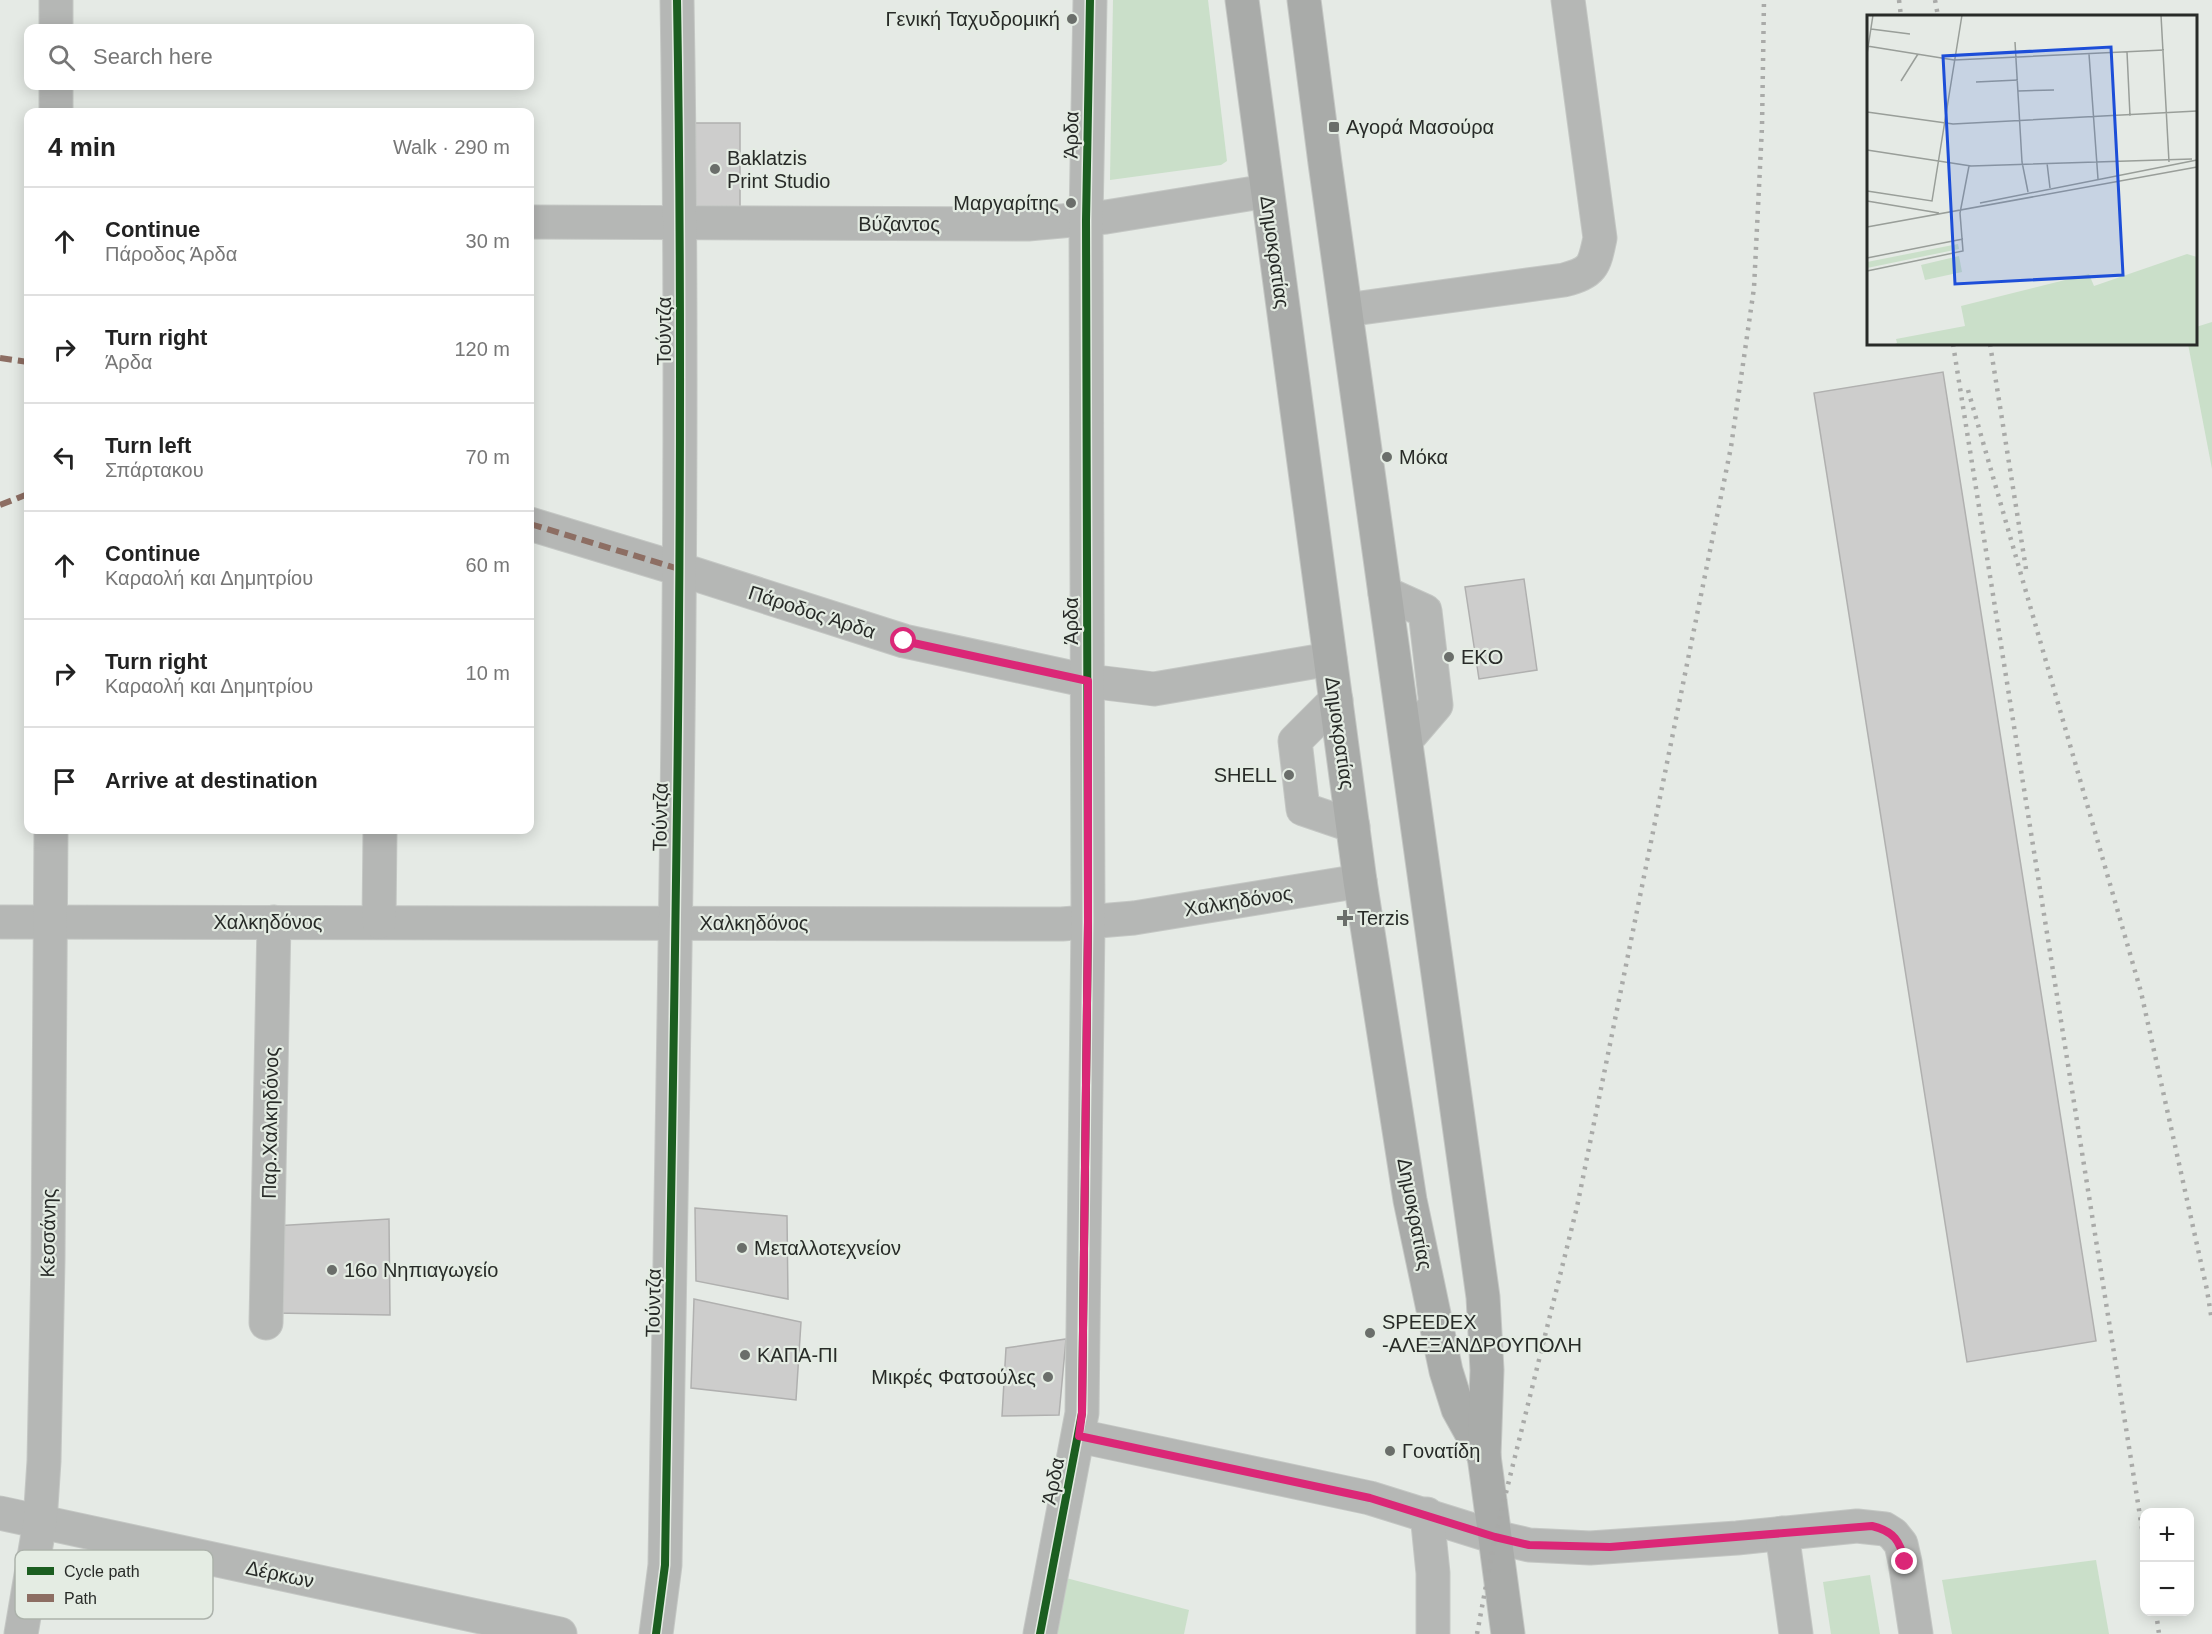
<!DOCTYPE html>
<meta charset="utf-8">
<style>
:root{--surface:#fff;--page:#f6f6f6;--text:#222;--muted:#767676;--line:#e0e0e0}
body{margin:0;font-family:Helvetica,sans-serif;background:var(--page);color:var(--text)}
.controls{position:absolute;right:18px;bottom:18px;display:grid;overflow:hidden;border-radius:12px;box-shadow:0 3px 15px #0003}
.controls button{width:54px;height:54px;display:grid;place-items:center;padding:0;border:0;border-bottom:2px solid var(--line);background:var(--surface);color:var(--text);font:30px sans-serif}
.stop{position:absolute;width:18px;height:18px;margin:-14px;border:4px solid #db2777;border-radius:50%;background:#fff}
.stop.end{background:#db2777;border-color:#fff;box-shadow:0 2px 6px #0008}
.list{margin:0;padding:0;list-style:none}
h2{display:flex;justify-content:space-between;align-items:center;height:78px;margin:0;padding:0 24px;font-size:26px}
h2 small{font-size:20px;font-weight:400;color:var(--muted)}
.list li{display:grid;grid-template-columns:39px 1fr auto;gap:18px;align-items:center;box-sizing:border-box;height:108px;padding:0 24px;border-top:2px solid var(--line)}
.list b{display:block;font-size:22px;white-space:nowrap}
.list p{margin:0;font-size:20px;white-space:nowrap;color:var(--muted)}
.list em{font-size:20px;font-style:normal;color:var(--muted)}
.icon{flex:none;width:33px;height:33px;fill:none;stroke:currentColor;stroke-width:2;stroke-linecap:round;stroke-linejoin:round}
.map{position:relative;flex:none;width:2212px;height:1634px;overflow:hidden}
.search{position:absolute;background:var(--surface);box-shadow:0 3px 15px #0003;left:24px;top:24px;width:510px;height:66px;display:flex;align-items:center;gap:15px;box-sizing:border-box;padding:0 21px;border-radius:12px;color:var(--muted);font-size:22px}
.panel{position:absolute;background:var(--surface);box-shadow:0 3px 15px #0003;left:24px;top:108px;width:510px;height:726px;border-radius:12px}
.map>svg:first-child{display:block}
.green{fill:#cadfc9}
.building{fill:#cdcdcc;stroke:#b0b0af;stroke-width:1.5}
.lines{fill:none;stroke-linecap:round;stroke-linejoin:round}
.minor-casing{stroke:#c4c7c4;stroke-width:35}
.highway-casing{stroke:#c4c7c4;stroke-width:35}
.minor{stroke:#b5b7b5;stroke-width:33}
.highway{stroke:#a9aba9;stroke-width:33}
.rail{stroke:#a9aaa8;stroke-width:4.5;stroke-dasharray:3 6;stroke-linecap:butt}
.quiet{stroke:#8d6e63;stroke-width:6;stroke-dasharray:12 6;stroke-linecap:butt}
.cycleway-casing{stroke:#e4ece3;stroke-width:11}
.cycleway{stroke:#1b5e20;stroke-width:8}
.route{stroke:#db2777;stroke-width:8}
.poi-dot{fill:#6a6e6a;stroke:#e4ece3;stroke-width:2}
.labels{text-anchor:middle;stroke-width:4.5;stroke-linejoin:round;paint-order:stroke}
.poi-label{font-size:20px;fill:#282b28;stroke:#e4ece3;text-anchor:start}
.street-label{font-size:20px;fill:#282b28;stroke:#e4ece3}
.inset-road{fill:none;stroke:#999e99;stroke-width:1.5}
.view{fill:#1d4ed8;fill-opacity:0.15;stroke:#1d4ed8;stroke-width:3}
.inset-edge{fill:none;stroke:#282b28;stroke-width:3}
.key{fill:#e4ece3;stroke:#acb2ab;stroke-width:1.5}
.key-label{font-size:16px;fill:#282b28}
</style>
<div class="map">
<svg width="2212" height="1634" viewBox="0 0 2212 1634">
<rect width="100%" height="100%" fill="#e5eae5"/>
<g class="green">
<polygon points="1113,0 1208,0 1227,161 1221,165 1110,180"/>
<polygon points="2212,322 2212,469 2188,344 2196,344 2196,327"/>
<polygon points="2096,1560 2109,1634 1952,1634 1942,1580"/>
<polygon points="1870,1575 1880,1634 1831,1634 1823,1582"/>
<polygon points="1066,1578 1189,1610 1184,1634 1055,1634"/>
</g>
<g class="building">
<rect x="690" y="123" width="50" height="92"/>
<polygon points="1943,372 2096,1341 1967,1362 1814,393"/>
<polygon points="1524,579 1537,670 1479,679 1465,587"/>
<polygon points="695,1208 787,1216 788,1299 696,1281"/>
<polygon points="389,1219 390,1315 275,1313 274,1226"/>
<polygon points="694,1299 801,1322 796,1400 691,1388"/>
<polygon points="1066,1339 1059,1415 1002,1416 1006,1348"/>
</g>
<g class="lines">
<g class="minor-casing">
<g id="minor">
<polyline points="56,0 56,28"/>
<polyline points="56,86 56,112"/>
<polyline points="530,222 1028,224 1106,217 1267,191"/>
<path d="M1346,310L1564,280C1593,272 1594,267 1600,238L1568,0"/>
<polyline points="530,524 679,569 904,641 1088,681 1154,689 1330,659"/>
<polyline points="1385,593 1425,611 1436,705 1406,740"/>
<polyline points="1336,700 1295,741 1303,809 1353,826"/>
<polyline points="0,922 1062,924 1134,918 1360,881"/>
<polyline points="379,922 380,830"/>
<polyline points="266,1323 274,922"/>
<polyline points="1079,1436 1370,1498 1495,1537 1529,1545 1590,1548 1737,1538 1857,1526 1885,1529 1893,1534 1901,1544 1905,1562 1916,1634"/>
<polyline points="0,1513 560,1634"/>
<polyline points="1427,1514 1433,1573 1433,1634"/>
<polyline points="1782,1533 1796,1634"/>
<polyline points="21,1634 40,1522 44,1461 48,1260 51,830"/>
<path d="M656,1634L665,1565C673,1043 686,521 677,0"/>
<polyline points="1040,1634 1082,1413 1088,922 1086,220 1090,0"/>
</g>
</g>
<g class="highway-casing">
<g id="highway">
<polyline points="1242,0 1360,881 1410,1200 1446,1371 1458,1409 1484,1456"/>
<polyline points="1304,0 1325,163 1483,1297 1487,1370 1484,1456 1508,1634"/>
</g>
</g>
<use href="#minor" class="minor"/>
<use href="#highway" class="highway"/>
<g class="rail">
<polyline points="1899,0 1901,16"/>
<polyline points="1935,0 1938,16"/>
<polyline points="1953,344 2144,1541"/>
<polyline points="1990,344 2026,569"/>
<polyline points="1968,390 2141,992 2207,1290 2212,1321"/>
<polyline points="2156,1612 2159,1634"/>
<polyline points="1477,1634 1495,1537 1577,1207 1731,447 1754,288 1762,127 1764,0"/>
</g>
<g class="quiet">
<polyline points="0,358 28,362"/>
<polyline points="0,505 28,494"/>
<polyline points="530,524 679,569"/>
</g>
<g class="cycleway-casing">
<g id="cycleway">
<path d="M656,1634L665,1565C673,1043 686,521 677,0"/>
<polyline points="1040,1634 1082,1413 1088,922 1086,220 1090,0"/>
</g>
</g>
<use href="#cycleway" class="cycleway"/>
</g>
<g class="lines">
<path class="route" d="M904,641L1088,681V922L1082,1413L1079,1436L1370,1498L1495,1537L1529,1545L1610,1547L1872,1526C1894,1531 1900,1541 1905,1562"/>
</g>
<g class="poi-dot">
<circle cx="1072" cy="19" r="6"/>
<rect x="1328" y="121" width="12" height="12" rx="3"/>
<circle cx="715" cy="169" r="6"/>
<circle cx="1071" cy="203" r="6"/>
<circle cx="1387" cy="457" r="6"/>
<circle cx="1449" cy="657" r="6"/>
<circle cx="1289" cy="775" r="6"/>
<path d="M1342 909h6v6h6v6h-6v6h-6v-6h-6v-6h6z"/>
<circle cx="742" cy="1248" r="6"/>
<circle cx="332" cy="1270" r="6"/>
<circle cx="1370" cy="1333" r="6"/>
<circle cx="745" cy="1355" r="6"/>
<circle cx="1048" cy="1377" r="6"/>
<circle cx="1390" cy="1451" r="6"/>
</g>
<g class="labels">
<g class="poi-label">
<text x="1060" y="26" text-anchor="end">Γενική Ταχυδρομική</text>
<text x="1346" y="134">Αγορά Μασούρα</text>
<text x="727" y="165">Baklatzis<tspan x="727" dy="23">Print Studio</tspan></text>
<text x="1059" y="210" text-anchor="end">Μαργαρίτης</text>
<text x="1399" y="464">Μόκα</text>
<text x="1461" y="664">EKO</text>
<text x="1277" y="782" text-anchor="end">SHELL</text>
<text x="1357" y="925">Terzis</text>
<text x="754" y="1255">Μεταλλοτεχνείον</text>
<text x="344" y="1277">16ο Νηπιαγωγείο</text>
<text x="1382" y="1329">SPEEDEX<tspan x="1382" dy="23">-ΑΛΕΞΑΝΔΡΟΥΠΟΛΗ</tspan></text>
<text x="757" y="1362">ΚΑΠΑ-ΠΙ</text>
<text x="1036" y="1384" text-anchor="end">Μικρές Φατσούλες</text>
<text x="1402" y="1458">Γονατίδη</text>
</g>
<g class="street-label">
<text transform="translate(1071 135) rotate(-89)" y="7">Άρδα</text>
<text x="899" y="231">Βύζαντος</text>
<text transform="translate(1275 252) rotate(82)" y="7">Δημοκρατίας</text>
<text transform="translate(664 331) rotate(-90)" y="7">Τούντζα</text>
<text transform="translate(812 612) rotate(18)" y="7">Πάροδος Άρδα</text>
<text transform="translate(1071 621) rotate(-90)" y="7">Άρδα</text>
<text transform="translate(1340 733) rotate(82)" y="7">Δημοκρατίας</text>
<text transform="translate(660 817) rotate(-89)" y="7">Τούντζα</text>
<text transform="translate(1238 901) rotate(-9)" y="7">Χαλκηδόνος</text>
<text x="268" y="929">Χαλκηδόνος</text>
<text x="754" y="930">Χαλκηδόνος</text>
<text transform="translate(270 1123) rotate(-89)" y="7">Παρ.Χαλκηδόνος</text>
<text transform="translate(1415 1214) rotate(79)" y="7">Δημοκρατίας</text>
<text transform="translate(48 1233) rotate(-89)" y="7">Κεσσάνης</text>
<text transform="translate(653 1303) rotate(-89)" y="7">Τούντζα</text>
<text transform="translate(1053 1481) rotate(-79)" y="7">Άρδα</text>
<text transform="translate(280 1574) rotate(12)" y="7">Δέρκων</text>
</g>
</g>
<g transform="translate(1867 15)">
<rect width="330" height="330" fill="#e5eae5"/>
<path d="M91,229L92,234L0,253V247ZM320,239L330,242V330H26L30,328L29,324L98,311L94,291L222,259L227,271ZM92,241L95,257L58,265L54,250Z" fill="#cadfc9"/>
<path class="inset-road" d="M294,0L302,147M4,14L43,19M148,27L155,147L161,177M0,31L87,45L297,35M260,37L263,101M0,39L6,0M222,39L231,164M34,66L51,39M109,67L151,65M151,76L187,75M0,97L86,109L330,96M0,135L104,151L325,144M180,148L183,173M0,176L65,186L95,0M0,186L72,198M113,188L330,145M0,212L330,152M0,243L96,224M0,256L96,236L93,198L102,151"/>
<path class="view" d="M244,32L256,260L88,269L76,41Z"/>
<rect width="330" height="330" class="inset-edge"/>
</g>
<rect x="15" y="1550" width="198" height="69" rx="9" class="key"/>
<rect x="27" y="1567" width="27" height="8" fill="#1b5e20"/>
<rect x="27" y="1594" width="27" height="8" fill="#8d6e63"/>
<g class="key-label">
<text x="64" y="1577">Cycle path</text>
<text x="64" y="1604">Path</text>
</g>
</svg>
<div class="controls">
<button>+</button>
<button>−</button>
</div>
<div class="stop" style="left:904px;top:641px"></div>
<div class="stop end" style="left:1905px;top:1562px"></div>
<div class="search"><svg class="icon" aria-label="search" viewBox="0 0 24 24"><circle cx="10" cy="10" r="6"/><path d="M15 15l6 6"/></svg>Search here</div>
<section class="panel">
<h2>4 min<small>Walk · 290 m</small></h2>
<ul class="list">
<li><svg class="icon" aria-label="ahead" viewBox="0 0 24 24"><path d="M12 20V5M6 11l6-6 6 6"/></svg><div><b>Continue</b><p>Πάροδος Άρδα</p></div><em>30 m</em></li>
<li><svg class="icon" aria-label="right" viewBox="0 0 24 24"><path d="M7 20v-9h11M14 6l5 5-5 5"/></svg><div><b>Turn right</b><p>Άρδα</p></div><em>120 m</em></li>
<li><svg class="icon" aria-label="left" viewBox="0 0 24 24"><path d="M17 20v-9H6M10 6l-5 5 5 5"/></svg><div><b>Turn left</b><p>Σπάρτακου</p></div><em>70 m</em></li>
<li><svg class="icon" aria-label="ahead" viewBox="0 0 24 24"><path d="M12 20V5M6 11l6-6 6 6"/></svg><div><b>Continue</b><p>Καραολή και Δημητρίου</p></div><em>60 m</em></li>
<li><svg class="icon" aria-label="right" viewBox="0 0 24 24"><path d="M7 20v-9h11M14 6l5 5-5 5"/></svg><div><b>Turn right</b><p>Καραολή και Δημητρίου</p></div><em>10 m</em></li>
<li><svg class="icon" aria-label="arrive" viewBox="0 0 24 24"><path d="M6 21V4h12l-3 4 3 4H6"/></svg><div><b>Arrive at destination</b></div></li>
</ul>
</section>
</div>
